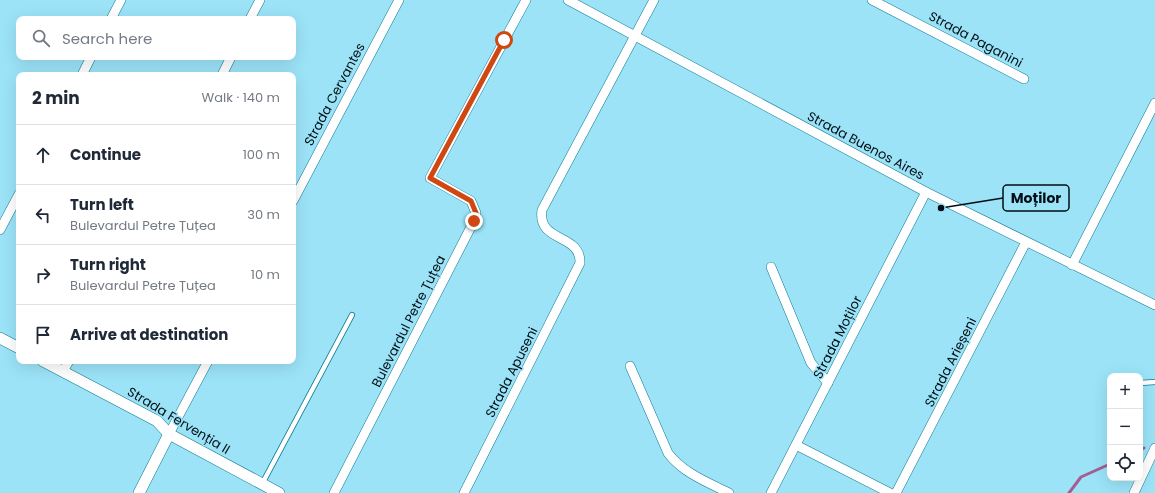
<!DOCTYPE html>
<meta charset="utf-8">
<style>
:root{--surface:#fff;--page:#f2f2f3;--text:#1f2937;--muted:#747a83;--line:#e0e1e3}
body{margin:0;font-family:Poppins,sans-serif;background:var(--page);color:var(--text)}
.controls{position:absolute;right:12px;bottom:12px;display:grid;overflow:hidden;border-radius:8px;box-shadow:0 4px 16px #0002}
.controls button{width:36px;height:36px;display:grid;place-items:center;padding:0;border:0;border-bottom:1px solid var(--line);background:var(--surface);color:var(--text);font:20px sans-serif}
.stop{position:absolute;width:12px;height:12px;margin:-9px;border:3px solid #cf4812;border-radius:50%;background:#fff}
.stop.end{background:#cf4812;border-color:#fff;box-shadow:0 1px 4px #0008}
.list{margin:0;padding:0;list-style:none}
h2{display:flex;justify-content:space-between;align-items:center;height:52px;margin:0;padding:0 16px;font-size:17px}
h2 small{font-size:13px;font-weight:400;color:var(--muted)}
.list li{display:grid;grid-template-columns:26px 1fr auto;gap:12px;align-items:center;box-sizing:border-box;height:60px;padding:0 16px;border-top:1px solid var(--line)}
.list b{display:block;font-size:15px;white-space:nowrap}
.list p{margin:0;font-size:13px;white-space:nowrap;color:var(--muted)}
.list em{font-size:13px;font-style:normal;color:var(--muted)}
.icon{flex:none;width:22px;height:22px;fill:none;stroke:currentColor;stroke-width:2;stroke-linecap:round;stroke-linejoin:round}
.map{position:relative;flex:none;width:1155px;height:493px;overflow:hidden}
.search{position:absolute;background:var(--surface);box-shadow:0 4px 16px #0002;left:16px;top:16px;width:280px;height:44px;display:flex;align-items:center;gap:10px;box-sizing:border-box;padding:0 14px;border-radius:8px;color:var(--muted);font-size:15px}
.panel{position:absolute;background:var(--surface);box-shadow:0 4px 16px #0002;left:16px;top:72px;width:280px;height:292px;border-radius:8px}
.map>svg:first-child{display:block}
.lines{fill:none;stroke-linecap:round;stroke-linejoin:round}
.stream{stroke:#a35e94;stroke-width:3}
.service-casing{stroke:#0e7b94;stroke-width:6}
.minor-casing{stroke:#0e7b94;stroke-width:10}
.tertiary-casing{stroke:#0e7b94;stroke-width:12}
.service{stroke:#fff;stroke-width:4.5}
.minor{stroke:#fff;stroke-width:9}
.tertiary{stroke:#fff;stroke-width:11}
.route{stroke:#cf4812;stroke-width:5}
.labels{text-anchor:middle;stroke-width:3;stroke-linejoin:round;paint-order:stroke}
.street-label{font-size:13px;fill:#000f15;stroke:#9ce3f8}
.leader{fill:none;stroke:#000f15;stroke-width:1.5}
.callout-dot{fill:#000f15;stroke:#9ce3f8;stroke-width:1.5}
.callout{fill:#9ce3f8;stroke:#000f15;stroke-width:1.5}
.callout-label{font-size:14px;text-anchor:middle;font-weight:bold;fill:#000f15}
</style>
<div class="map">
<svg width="1155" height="493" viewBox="0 0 1155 493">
<rect width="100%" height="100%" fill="#9ce3f8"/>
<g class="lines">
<g class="stream">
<polyline points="1140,450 1144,448"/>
<polyline points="1069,493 1081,477 1110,464"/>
</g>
<g class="service-casing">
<g id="service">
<polyline points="1140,383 1155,382"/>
<polyline points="262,484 352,315"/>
</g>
</g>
<g class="minor-casing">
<g id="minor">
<polyline points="568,0 926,192 1155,305"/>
<polyline points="872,0 1024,79"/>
<polyline points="111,19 121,0"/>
<polyline points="250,19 260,0"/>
<polyline points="82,75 91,57"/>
<polyline points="222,75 231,57"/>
<polyline points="293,201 399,0"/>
<polyline points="0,230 19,194"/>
<polyline points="1072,265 1155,103"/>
<polyline points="771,267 811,363 828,383"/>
<path d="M630,366L668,453C683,473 707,482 729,493"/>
<polyline points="63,371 69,361"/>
<polyline points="169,434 208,361"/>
<polyline points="796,445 890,493"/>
<polyline points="334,493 474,221 476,213 471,201 430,178 526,0"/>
<path d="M464,493L580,263C581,233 537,243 542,210L654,0"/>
<polyline points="771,493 926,192"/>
<polyline points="896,493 1026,242"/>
<polyline points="1134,493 1155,448"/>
</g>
</g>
<g class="tertiary-casing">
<g id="tertiary">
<polyline points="0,338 19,348"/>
<polyline points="43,361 157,421 169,434 279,493"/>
<polyline points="139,493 169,434"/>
</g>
</g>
<use href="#service" class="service"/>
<use href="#minor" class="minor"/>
<use href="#tertiary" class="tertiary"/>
</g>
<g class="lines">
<polyline class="route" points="474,221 476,213 471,201 430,178 504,40"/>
</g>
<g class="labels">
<g class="street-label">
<text transform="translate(976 39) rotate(28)" y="5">Strada Paganini</text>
<text transform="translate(334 94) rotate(-62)" y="5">Strada Cervantes</text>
<text transform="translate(866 145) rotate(28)" y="5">Strada Buenos Aires</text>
<text transform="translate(408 321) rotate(-63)" y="5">Bulevardul Petre Țuțea</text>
<text transform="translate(837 337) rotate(-63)" y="5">Strada Moților</text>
<text transform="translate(950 362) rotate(-63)" y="5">Strada Arieșeni</text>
<text transform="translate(511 372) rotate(-63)" y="5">Strada Apuseni</text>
<text transform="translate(179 420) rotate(31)" y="5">Strada Fervenția II</text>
</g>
</g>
<path class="leader" d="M941 208L1003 198"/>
<circle class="callout-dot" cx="941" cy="208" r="4"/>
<rect class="callout" x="1003" y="185" width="66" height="26" rx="4"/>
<g class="callout-label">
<text x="1036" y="203">Moților</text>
</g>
</svg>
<div class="controls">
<button>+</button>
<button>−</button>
<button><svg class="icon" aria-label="locate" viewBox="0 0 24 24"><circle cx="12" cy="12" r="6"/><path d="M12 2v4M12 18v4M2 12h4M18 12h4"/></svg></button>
</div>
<div class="stop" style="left:504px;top:40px"></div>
<div class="stop end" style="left:474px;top:221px"></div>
<div class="search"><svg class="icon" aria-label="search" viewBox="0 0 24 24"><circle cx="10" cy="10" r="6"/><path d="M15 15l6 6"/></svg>Search here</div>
<section class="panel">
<h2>2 min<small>Walk · 140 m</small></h2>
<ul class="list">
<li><svg class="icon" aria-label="ahead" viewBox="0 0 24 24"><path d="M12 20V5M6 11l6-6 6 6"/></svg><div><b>Continue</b></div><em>100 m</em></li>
<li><svg class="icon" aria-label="left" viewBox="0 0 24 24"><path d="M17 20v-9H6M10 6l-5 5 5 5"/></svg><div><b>Turn left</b><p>Bulevardul Petre Țuțea</p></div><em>30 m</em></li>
<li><svg class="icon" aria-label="right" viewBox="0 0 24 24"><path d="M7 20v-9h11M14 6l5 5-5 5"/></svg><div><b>Turn right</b><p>Bulevardul Petre Țuțea</p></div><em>10 m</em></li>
<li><svg class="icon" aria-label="arrive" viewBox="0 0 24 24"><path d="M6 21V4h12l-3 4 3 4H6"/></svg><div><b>Arrive at destination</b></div></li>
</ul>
</section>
</div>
